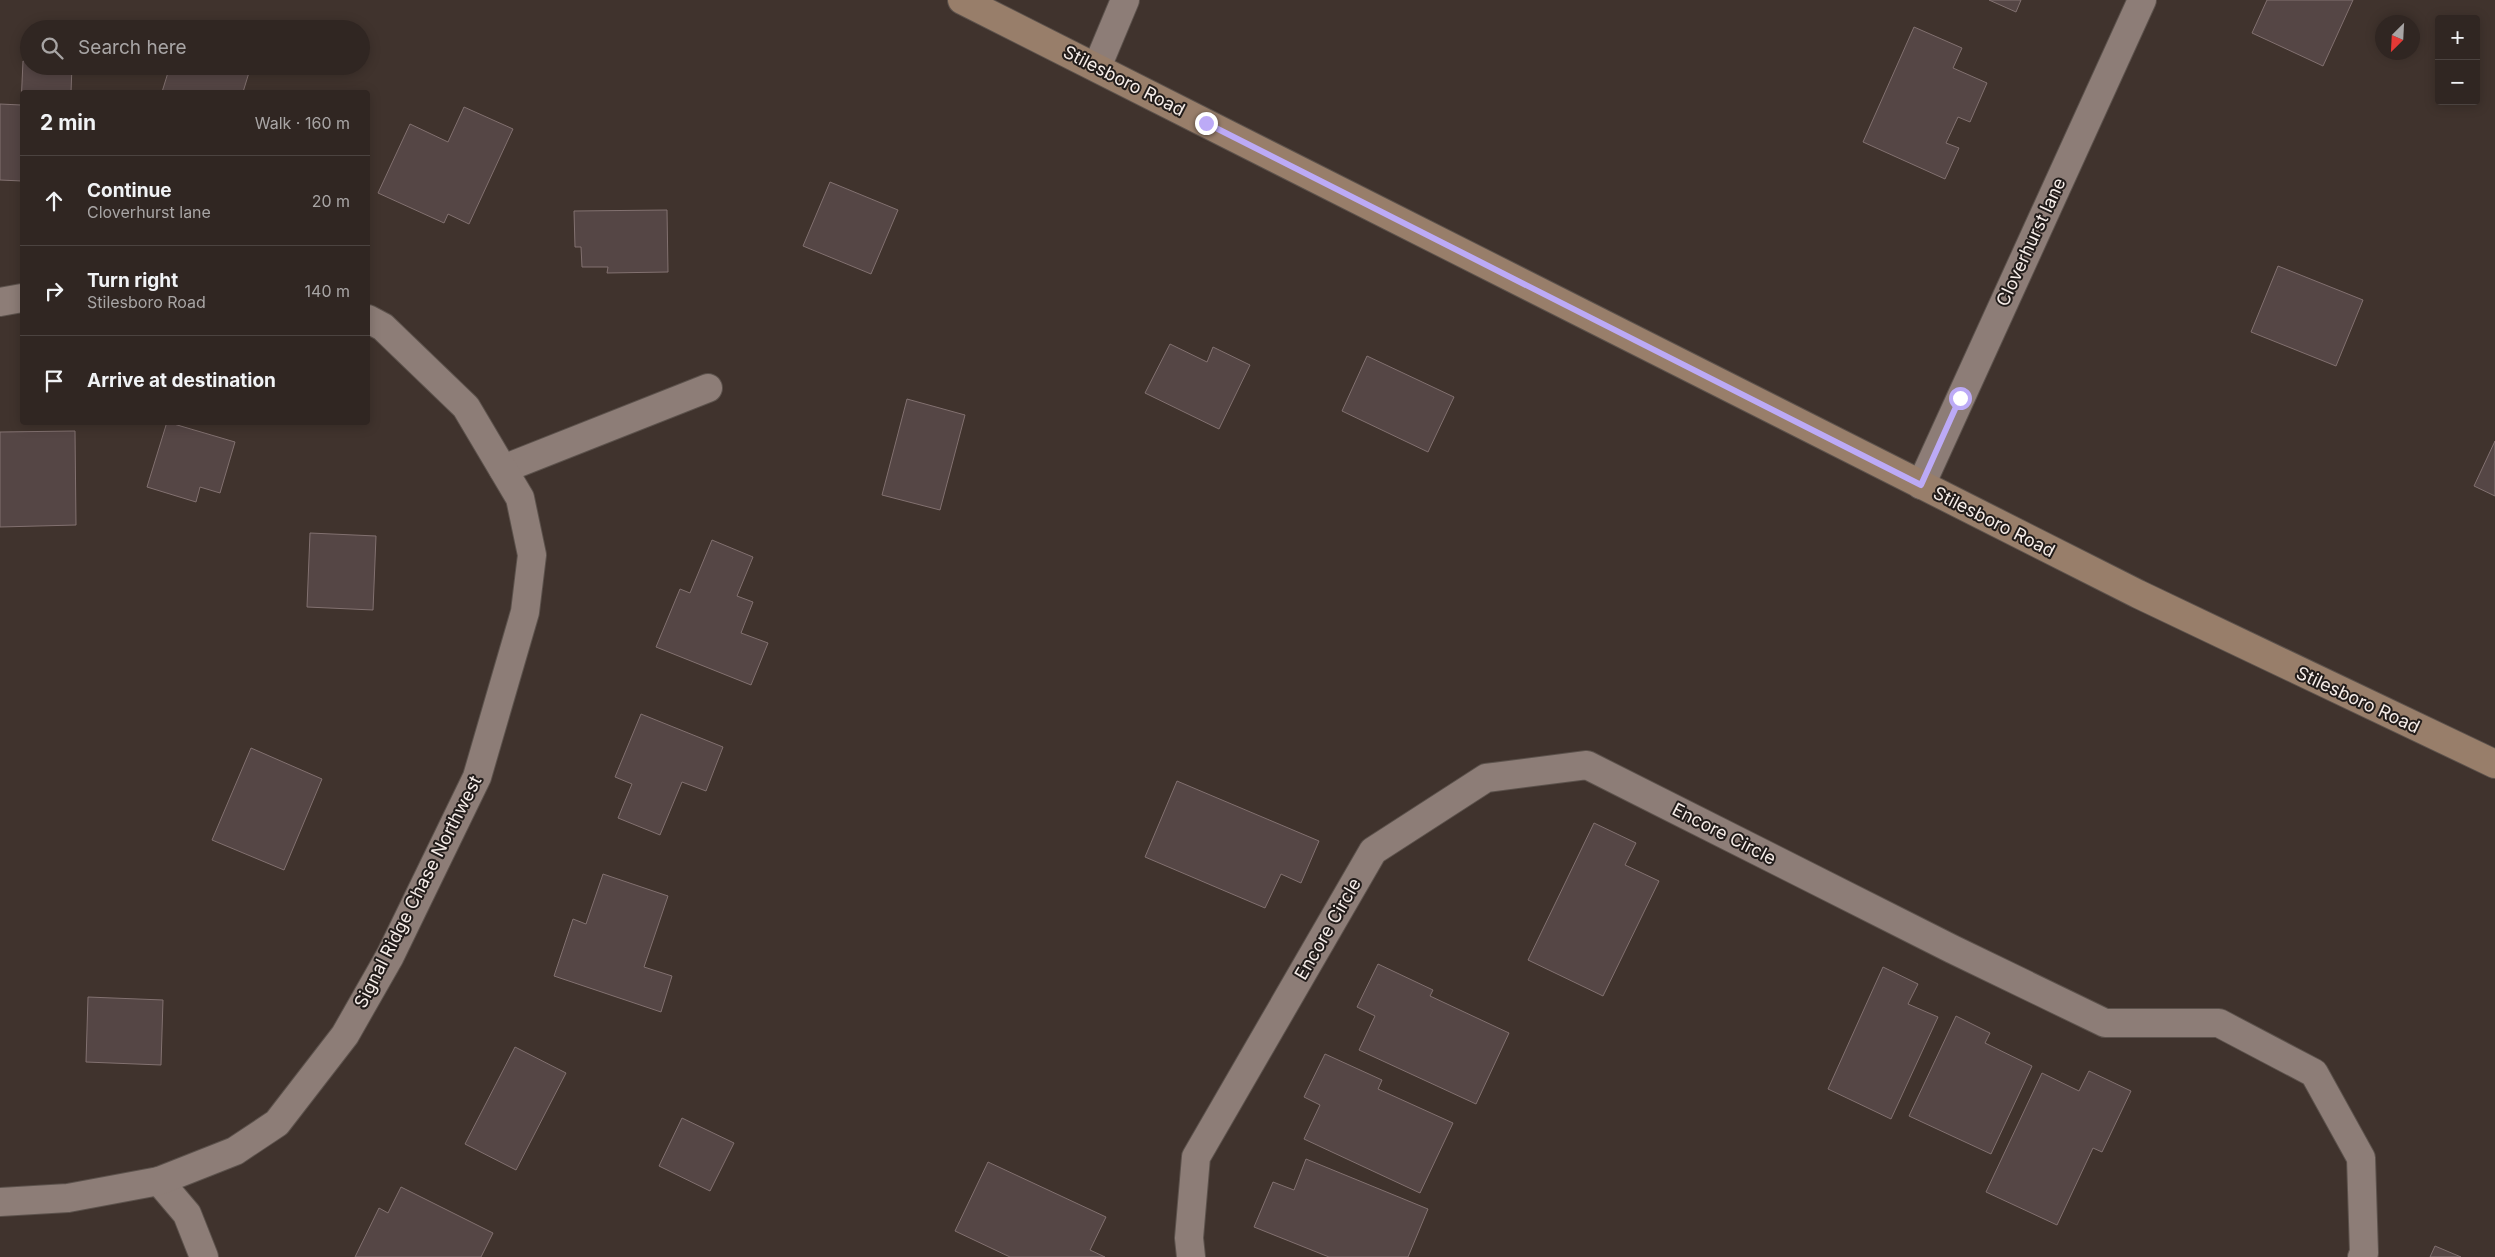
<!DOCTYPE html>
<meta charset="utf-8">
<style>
:root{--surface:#302622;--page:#382e2a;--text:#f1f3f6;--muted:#a8a5a5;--line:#4b4340}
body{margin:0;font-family:Inter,sans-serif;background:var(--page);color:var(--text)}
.controls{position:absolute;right:15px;top:15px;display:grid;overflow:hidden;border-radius:5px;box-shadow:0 2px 12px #0003}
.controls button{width:45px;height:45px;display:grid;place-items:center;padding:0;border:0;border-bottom:1px solid var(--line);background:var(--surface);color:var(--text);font:25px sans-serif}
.compass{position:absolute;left:2375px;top:15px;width:45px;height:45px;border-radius:50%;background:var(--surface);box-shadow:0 2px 12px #0003;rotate:204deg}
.stop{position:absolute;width:15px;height:15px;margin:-11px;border:4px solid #bcaaf6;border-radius:50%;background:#fff}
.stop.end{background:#bcaaf6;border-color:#fff;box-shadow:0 1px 5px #0008}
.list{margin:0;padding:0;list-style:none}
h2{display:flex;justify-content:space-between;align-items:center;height:65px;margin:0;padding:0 20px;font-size:21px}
h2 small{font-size:16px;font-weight:400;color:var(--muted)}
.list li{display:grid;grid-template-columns:32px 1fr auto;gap:15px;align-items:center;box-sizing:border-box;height:90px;padding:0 20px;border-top:1px solid var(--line)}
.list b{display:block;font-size:19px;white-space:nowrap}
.list p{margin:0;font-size:16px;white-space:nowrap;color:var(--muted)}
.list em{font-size:16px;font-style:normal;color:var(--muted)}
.icon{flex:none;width:28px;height:28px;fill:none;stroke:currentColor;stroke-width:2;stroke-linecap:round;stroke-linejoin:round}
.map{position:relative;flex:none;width:2495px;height:1257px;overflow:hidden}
.search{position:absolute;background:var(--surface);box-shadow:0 2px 12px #0003;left:20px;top:20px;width:350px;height:55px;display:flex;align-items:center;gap:12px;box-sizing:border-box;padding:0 18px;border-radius:28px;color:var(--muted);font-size:19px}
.panel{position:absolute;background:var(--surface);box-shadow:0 2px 12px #0003;left:20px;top:90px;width:350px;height:335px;border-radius:5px}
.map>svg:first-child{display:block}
.building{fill:#554645;stroke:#827170}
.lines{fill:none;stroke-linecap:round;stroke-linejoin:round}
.street-casing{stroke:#5c524c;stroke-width:30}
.secondary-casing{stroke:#5c524c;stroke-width:30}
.street{stroke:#8d7d77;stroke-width:28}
.secondary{stroke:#987e6a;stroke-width:28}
.route{stroke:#bcaaf6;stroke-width:6}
.labels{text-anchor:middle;stroke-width:4;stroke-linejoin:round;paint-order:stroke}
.street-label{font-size:18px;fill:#f6ede9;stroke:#221c1a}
</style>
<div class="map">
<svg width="2495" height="1257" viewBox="0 0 2495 1257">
<rect width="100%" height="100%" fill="#40332d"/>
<g class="building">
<polygon points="1989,0 2021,0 2016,12"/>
<polygon points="2267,0 2353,0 2323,66 2252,33"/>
<polygon points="1914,27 1962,48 1953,68 1987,83 1970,122 1958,117 1946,143 1959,148 1945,179 1863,142"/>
<polygon points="23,61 29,62 29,66 72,66 71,92 22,92 22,181 0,180 0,104 21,105"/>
<polygon points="170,66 251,66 243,92 162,92"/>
<polygon points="464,107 513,129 469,224 448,214 444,223 378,193 410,124 448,142"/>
<polygon points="830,182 898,210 871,274 803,246"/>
<polygon points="667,210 668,272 607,273 608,267 582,267 581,247 575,247 574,211"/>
<polygon points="2278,266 2363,300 2336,366 2251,332"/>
<polygon points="1170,344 1207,362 1213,347 1250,365 1219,429 1145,393"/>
<polygon points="1367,356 1454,397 1428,452 1342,411"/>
<polygon points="907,399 965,415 940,510 882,495"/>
<polygon points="167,422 235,442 220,493 200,487 196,502 147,487"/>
<polygon points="75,431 76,525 0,527 0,432"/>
<polygon points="2495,441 2495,496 2474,486"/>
<polygon points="310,533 376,536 373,610 307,607"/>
<polygon points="712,540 753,557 737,596 753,602 741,633 768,643 751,685 656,647 680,589 690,593"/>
<polygon points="641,714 723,747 706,791 682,782 660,835 618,818 632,784 615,777"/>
<polygon points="251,748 322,779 284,870 212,840"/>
<polygon points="1177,781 1319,841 1301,883 1281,874 1265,908 1145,857"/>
<polygon points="1594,823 1636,843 1625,865 1659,881 1603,996 1528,960"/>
<polygon points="603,874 668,896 644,967 672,976 661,1012 554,976 573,919 586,924"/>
<polygon points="1378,964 1433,990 1430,996 1509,1033 1476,1104 1359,1050 1375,1016 1357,1007"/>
<polygon points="1883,967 1918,984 1908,1004 1938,1017 1891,1119 1828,1089"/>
<polygon points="88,997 163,1000 161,1065 86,1062"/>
<polygon points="1956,1016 1990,1033 1985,1043 2032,1066 1991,1154 1909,1116"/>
<polygon points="515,1047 566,1073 516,1170 465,1144"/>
<polygon points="1325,1054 1382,1080 1378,1089 1453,1123 1420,1193 1304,1139 1320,1105 1304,1097"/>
<polygon points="2089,1071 2131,1091 2102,1152 2093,1148 2057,1225 1986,1192 2042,1073 2079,1091"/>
<polygon points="682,1118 734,1143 710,1191 659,1166"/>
<polygon points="1306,1159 1428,1209 1408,1257 1329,1257 1254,1227 1273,1182 1294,1190"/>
<polygon points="988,1162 1106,1217 1090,1250 1105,1257 1010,1257 955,1231"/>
<polygon points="401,1187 493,1233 481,1257 355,1257 379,1208 388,1213"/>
<polygon points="2435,1246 2461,1257 2430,1257"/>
</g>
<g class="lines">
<g class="street-casing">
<g id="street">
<polyline points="1097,67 1125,0"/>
<polyline points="0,302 22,298"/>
<polyline points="503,469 708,388"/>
<polyline points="1921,485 2142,0"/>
<polyline points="159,1181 187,1214 204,1257"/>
<polyline points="0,1202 68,1198 159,1181 235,1151 277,1123 345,1035 390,956 477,777 525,612 532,555 520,498 466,407 383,327 368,319"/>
<polyline points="1191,1257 1189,1238 1196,1157 1373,851 1486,778 1587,765 1952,949 2105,1023 2219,1023 2314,1073 2361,1158 2364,1253 2362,1257"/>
</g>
</g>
<g class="secondary-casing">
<polyline id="secondary" points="962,0 2138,594 2495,764"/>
</g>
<use href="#street" class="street"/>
<use href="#secondary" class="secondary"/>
</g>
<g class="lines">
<polyline class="route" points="1206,123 1921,485 1960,398"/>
</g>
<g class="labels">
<g class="street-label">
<text transform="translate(1124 81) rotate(27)" y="6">Stilesboro Road</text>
<text transform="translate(2031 242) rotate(-65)" y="6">Cloverhurst lane</text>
<text transform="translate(1994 522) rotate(27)" y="6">Stilesboro Road</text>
<text transform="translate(2358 700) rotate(25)" y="6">Stilesboro Road</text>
<text transform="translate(1724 834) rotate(27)" y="6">Encore Circle</text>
<text transform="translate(418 892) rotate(-63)" y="6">Signal Ridge Chase Northwest</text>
<text transform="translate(1328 929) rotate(-60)" y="6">Encore Circle</text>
</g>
</g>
</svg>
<div class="controls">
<button>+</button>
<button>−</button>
</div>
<svg class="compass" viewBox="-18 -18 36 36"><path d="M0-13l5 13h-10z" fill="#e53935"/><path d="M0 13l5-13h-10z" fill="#a8a5a5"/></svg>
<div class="stop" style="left:1960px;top:398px"></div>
<div class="stop end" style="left:1206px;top:123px"></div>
<div class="search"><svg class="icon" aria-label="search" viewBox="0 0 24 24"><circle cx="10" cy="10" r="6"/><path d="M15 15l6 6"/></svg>Search here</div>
<section class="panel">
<h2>2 min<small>Walk · 160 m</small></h2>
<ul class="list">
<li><svg class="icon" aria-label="ahead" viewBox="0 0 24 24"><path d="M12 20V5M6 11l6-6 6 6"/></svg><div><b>Continue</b><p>Cloverhurst lane</p></div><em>20 m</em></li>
<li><svg class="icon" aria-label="right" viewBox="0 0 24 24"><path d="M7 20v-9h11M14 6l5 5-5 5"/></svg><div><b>Turn right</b><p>Stilesboro Road</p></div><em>140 m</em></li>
<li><svg class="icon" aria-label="arrive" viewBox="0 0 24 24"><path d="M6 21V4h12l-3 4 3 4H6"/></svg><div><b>Arrive at destination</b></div></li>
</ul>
</section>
</div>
